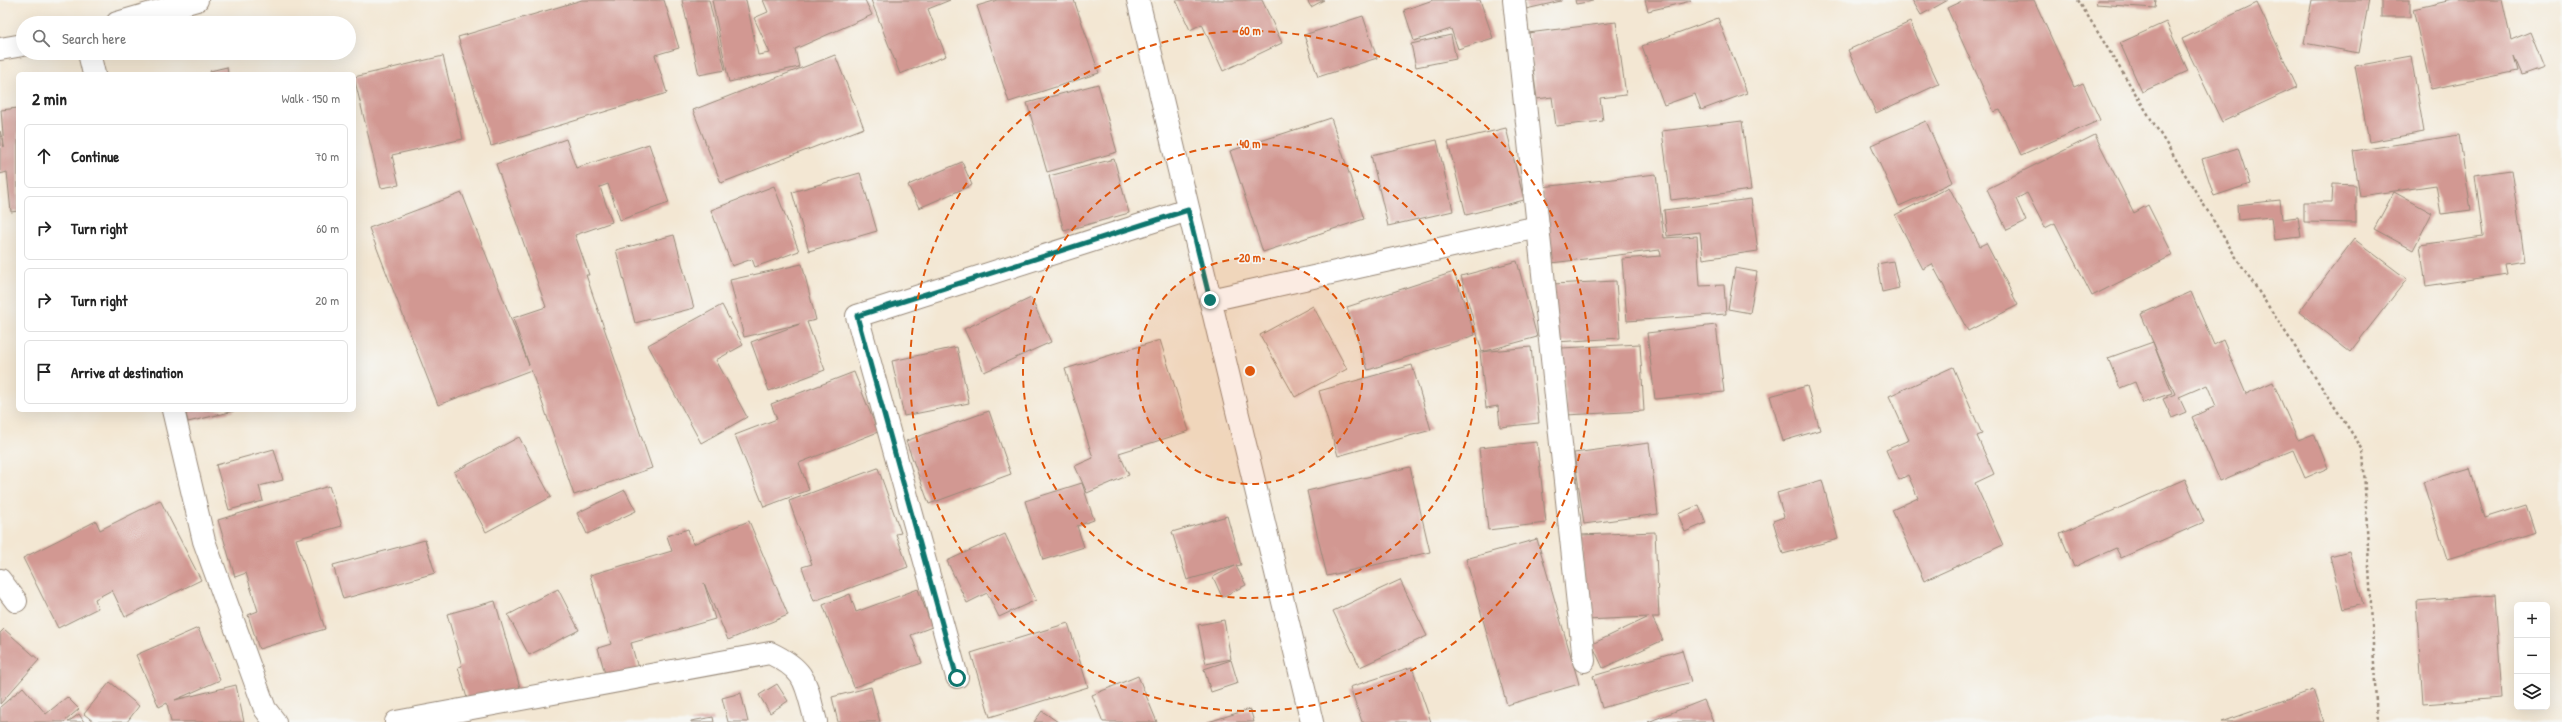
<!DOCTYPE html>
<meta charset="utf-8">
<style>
:root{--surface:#fff;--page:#f6f6f6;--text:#222;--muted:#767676;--line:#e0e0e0}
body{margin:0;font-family:"Patrick Hand",sans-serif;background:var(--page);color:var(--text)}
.controls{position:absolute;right:12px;bottom:12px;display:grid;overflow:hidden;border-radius:6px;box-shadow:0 4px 16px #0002}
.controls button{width:36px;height:36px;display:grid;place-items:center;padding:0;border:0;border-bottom:1px solid var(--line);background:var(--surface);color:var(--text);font:20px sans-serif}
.stop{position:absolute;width:12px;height:12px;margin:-9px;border:3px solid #0f766e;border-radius:50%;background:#fff}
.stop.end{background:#0f766e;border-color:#fff;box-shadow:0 1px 4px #0008}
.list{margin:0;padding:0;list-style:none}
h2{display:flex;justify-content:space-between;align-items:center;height:52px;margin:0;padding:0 16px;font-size:17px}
h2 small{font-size:13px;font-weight:400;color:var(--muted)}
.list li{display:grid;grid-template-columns:26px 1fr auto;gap:12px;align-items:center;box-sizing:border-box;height:64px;margin:0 8px 8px;padding:0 8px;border:1px solid var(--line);border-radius:6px}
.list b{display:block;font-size:15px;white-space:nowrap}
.list em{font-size:13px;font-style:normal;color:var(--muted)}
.icon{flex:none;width:22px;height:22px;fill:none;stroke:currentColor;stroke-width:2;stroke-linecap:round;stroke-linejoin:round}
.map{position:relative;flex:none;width:2562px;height:722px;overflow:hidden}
.search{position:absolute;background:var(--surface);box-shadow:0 4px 16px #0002;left:16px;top:16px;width:340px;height:44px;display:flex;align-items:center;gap:10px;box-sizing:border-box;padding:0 14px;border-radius:22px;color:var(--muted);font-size:15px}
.panel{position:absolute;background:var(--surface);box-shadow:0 4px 16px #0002;left:16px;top:72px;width:340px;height:340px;border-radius:6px}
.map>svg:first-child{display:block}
.building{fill:#d29892}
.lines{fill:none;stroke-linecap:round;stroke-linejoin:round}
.street-casing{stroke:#978878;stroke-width:24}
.primary-casing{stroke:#978878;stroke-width:24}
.path{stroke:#978878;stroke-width:2.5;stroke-dasharray:3 3;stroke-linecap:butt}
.street{stroke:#fff;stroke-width:22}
.primary{stroke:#fff;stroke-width:22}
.route{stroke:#0f766e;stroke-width:5}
.ring{fill:none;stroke:#df570d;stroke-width:2;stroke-dasharray:7 5}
.centre{fill:#df570d;stroke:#f6f6f2;stroke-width:2}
.ring-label{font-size:12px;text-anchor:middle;font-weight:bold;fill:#df570d;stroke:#f6f6f2;stroke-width:3.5;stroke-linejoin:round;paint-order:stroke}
</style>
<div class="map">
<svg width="2562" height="722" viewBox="0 0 2562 722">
<rect width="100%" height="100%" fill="#f6f6f2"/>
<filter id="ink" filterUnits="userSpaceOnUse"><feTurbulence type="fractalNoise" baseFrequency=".025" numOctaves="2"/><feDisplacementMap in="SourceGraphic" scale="8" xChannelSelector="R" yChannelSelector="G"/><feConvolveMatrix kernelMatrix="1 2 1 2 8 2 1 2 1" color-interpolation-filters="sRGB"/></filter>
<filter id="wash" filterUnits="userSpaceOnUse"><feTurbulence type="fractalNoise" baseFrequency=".012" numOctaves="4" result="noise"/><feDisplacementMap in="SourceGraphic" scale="16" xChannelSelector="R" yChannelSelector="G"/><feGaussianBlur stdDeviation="0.9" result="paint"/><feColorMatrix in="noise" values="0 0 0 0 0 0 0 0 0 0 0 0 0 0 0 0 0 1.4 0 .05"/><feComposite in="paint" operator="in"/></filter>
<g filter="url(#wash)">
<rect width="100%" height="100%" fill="#f3e7d3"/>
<g id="blocks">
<g class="building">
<polygon points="582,0 664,0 679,48 655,55 667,93 491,146 458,37"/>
<polygon points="682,0 709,0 725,70 699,75"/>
<polygon points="712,0 746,0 758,55 770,53 754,18 768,12 763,0 865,0 872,15 795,49 799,67 729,82"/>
<polygon points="871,0 950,0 928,9 946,56 900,74"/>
<polygon points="997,0 1074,0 1099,73 1009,102 977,6"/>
<polygon points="1176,0 1262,0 1282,43 1223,71 1202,24 1190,30"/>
<polygon points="1307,0 1324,0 1311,7"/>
<polygon points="1433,0 1480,0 1493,38 1458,49 1451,29 1414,41 1404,10"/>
<polygon points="1524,0 1561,0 1561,1 1526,9"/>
<polygon points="1575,0 1593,0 1593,1 1576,4"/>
<polygon points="1645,0 1691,0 1691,1 1648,11"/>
<polygon points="1912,0 1948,0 1921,15"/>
<polygon points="1964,0 2034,0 2074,87 2083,83 2100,120 2021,155 2000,110 1994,112 1947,8"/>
<polygon points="2097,0 2156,0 2155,8 2096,4"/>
<polygon points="2312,0 2369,0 2359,53 2304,43"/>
<rect x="2381" y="0" width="29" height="17"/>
<polygon points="2452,0 2502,0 2511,40 2530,32 2544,67 2522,75 2514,56 2518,71 2431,89 2413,9"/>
<polygon points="2257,3 2297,87 2222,122 2182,39"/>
<polygon points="1363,16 1377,58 1318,77 1304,35"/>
<polygon points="1718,18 1747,93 1701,110 1695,94 1664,105 1642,46"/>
<polygon points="1616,22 1626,95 1600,98 1603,121 1556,126 1552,97 1537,99 1528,33"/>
<polygon points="1910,22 1939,84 1876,113 1848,50"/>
<polygon points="2166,22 2188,71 2142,92 2120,43"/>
<polygon points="1451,35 1456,59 1416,67 1411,44"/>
<polygon points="835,55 864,128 721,183 693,110"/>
<polygon points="443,56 463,139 392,155 399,185 381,188 354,77"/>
<polygon points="2411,56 2424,132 2369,142 2355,66"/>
<polygon points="227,67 228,74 211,74 210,71"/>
<polygon points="1098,84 1117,152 1047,172 1027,103"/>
<polygon points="18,108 18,211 11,212 7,172 0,174 0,131 4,147 1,110"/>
<polygon points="1331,118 1364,219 1263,252 1230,151"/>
<polygon points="1742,121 1751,190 1671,200 1662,131"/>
<polygon points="1926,121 1953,182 1899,206 1871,145"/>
<polygon points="1506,128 1524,200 1466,215 1448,142"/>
<polygon points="2095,135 2134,213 2148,205 2173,255 2092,296 2055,223 2045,228 2027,193 2016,199 2026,221 2007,230 1987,189"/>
<polygon points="2459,135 2471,210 2441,214 2436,185 2360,196 2353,151"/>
<polygon points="566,139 576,168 649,144 669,203 620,220 608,184 600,187 612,222 575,235 589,275 586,275 652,468 574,495 531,370 438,405 369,228 462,193 529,365 513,318 546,307 496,164"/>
<polygon points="1437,140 1453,211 1388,226 1371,155"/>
<polygon points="2238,148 2250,184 2214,196 2202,159"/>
<polygon points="1114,159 1129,213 1064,231 1049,176"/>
<polygon points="962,162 972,185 919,208 908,185"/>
<polygon points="2511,170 2525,261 2505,264 2507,274 2426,286 2420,245 2483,236 2475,175"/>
<polygon points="860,173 877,231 809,251 792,192"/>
<polygon points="1656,174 1664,238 1697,236 1700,286 1724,285 1726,314 1627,321 1622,259 1661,256 1660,250 1551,263 1542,187"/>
<polygon points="2333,184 2356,185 2356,223 2304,222 2304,202 2332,202"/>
<polygon points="774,186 799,251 755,267 752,259 732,266 711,210"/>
<polygon points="1949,187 1980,246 1986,243 2018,305 1968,331 1932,264 1923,269 1895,215"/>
<polygon points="2394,192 2432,213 2413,250 2374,229"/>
<polygon points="1751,199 1758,251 1703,259 1700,232 1667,236 1664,210"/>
<polygon points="2280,200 2282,219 2298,217 2301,237 2274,240 2271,217 2238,220 2237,205"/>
<polygon points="674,235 694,308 635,323 616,250"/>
<polygon points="2354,239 2407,279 2350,352 2299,312"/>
<polygon points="1517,261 1537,337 1482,352 1461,276"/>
<polygon points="1893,261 1899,288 1882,292 1877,264"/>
<polygon points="802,264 816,320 807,322 825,370 769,391 751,342 800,324 744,337 730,280"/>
<polygon points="1735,268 1757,272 1750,313 1728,309"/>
<polygon points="1454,272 1475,335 1368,370 1347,307"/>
<polygon points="1616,281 1620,338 1556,342 1552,284"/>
<polygon points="2191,292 2214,345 2223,340 2246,394 2273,382 2298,440 2314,434 2328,468 2305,478 2293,450 2220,481 2192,417 2216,406 2207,385 2179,397 2186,412 2172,418 2163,399 2175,394 2141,314"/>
<polygon points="1031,298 1051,342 984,372 964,329"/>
<polygon points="722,305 743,345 716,360 747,417 701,443 648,345"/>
<polygon points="1313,306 1347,369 1295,397 1260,335"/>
<polygon points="1716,325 1724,392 1655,399 1647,333"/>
<polygon points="1160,340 1189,431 1119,453 1129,475 1087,493 1075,466 1093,458 1065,369"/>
<polygon points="2153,342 2172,393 2143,403 2135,382 2120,388 2108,358"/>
<polygon points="1640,344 1644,411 1566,415 1562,348"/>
<polygon points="957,347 969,403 904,416 892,361"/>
<polygon points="1531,347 1539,423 1500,427 1498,406 1486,408 1480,352"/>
<polygon points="1412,365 1431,430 1338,456 1319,391"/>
<polygon points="1953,367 1982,434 1977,436 1994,474 1975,483 2003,545 1924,581 1892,510 1918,498 1908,475 1899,480 1886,450 1909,440 1889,396"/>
<polygon points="854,372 878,432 799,463 809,490 764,507 735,435 777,419 771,404"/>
<polygon points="1807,386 1820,430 1783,441 1770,396"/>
<polygon points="185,410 234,410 234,411 188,422"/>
<polygon points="989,411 1011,474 929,504 906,441"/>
<polygon points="519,437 551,497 486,532 454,472"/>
<polygon points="1537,442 1546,523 1488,530 1479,448"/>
<polygon points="1649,443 1658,514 1584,524 1574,453"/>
<polygon points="274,449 283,480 259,486 263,501 229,510 216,465"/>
<polygon points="1410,467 1430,552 1327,576 1307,491"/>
<polygon points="878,468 901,533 896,534 908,567 814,601 802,567 812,564 789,501"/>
<polygon points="2470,468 2485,518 2526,505 2535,532 2447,559 2423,482"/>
<polygon points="2185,479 2204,522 2121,558 2116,548 2074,567 2060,534"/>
<polygon points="1822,480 1838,539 1783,554 1773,521 1784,517 1777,493"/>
<polygon points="1082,483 1094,520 1077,526 1084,547 1043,560 1025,501"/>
<polygon points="329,486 342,526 296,539 325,629 259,649 248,615 258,611 246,573 235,577 218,520"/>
<polygon points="625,490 636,511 587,534 577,513"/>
<polygon points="160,500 201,580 125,617 112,590 95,599 98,608 58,628 23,558 96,521 100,530"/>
<polygon points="1699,505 1706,523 1685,532 1678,514"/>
<polygon points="1227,516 1241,565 1236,566 1246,585 1222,597 1213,577 1235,566 1187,580 1172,532"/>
<polygon points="749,521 788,615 728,640 704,583 715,619 631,643 639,672 607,681 598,648 611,644 590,575 672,551 667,536 688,529 693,544"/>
<polygon points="1655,532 1659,617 1652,617 1663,640 1603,668 1592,644 1649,617 1586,620 1581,535"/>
<polygon points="1005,534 1036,600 999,617 987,593 967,603 947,561"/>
<polygon points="1537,539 1579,684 1507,705 1466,559"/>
<polygon points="425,540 435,573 343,599 333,565"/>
<polygon points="2349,551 2363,604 2343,609 2330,556"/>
<polygon points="1400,580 1427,636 1360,667 1333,611"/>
<polygon points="558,589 579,630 529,655 508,615"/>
<polygon points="918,589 932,627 911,635 922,663 854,687 823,605 850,594 856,612"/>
<polygon points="2495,595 2502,698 2423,704 2416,601"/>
<polygon points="495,601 521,691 469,705 458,667 462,666 447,614"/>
<polygon points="1224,620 1231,659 1206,664 1198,625"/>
<polygon points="1068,623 1088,687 990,717 971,653"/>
<polygon points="198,628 220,680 175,700 236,685 244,722 171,722 167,703 159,707 136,655"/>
<polygon points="4,629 39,660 0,704 0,633"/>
<polygon points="1682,650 1691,682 1602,708 1593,676"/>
<polygon points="1231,660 1238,683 1211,692 1204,669"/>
<polygon points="1412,667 1431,722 1362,722 1350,687"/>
<polygon points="1138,676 1157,722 1103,722 1092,695"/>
<polygon points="110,682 139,706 127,722 94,722 84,714"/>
<polygon points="777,684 788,701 770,713 759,695"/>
<polygon points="23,687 46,714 67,697 79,709 64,722 0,722 0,707"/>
<polygon points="871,687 880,722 838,722 832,697"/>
<polygon points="2313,690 2324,722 2222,722"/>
<polygon points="741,693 748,722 728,722 722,698"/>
<polygon points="1704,700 1713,722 1648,722"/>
<polygon points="1250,709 1254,722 1208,722"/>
<polygon points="1042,711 1058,722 1034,722"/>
<polygon points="79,714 84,722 68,722"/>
<polygon points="713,717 714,722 691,722 691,721"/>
</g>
</g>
</g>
<g filter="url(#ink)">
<use href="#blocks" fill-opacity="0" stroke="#978878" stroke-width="1"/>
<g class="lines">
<g class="street-casing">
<g id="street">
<polyline points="1138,0 1312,722"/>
<polyline points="1514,0 1584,661"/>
<polyline points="89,53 94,74"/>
<polyline points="1210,300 1538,227"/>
<polyline points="173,410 204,541 265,709 275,722"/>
<polyline points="0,580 16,601"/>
<polyline points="957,677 857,316 1188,210"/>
<path d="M396,722L770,653C808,671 805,683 816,722"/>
</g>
</g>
<g class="primary-casing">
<g id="primary">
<polyline points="117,23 197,0"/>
<polyline points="0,49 23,45"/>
</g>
</g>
<polyline class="path" points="2078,0 2234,254 2363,450 2377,722"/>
<use href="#street" class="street"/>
<use href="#primary" class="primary"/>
</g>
</g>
<g class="lines" filter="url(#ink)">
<polyline class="route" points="957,678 857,316 1188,210 1210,300"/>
</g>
<circle cx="1250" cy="371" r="113" fill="#df570d" fill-opacity=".12"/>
<g class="ring">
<circle cx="1250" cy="371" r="113"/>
<circle cx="1250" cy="371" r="227"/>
<circle cx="1250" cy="371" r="340"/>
</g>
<circle cx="1250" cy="371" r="6" class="centre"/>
<g class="ring-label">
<text x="1250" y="35">60 m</text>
<text x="1250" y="148">40 m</text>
<text x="1250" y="262">20 m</text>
</g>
</svg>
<div class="controls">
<button>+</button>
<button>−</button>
<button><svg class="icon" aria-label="layers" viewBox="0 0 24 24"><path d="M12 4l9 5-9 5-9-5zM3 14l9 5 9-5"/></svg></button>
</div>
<div class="stop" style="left:957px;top:678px"></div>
<div class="stop end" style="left:1210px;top:300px"></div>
<div class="search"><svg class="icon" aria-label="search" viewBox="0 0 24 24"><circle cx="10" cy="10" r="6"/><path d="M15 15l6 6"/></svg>Search here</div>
<section class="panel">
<h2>2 min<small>Walk · 150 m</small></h2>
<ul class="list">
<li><svg class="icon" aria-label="ahead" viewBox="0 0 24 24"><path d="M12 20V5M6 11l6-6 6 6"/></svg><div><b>Continue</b></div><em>70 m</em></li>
<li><svg class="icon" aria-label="right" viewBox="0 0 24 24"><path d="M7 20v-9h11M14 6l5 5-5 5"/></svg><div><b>Turn right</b></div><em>60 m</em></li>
<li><svg class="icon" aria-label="right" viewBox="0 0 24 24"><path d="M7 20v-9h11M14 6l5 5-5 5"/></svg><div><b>Turn right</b></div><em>20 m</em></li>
<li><svg class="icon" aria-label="arrive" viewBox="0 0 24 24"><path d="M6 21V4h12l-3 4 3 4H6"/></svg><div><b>Arrive at destination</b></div></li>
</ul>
</section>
</div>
